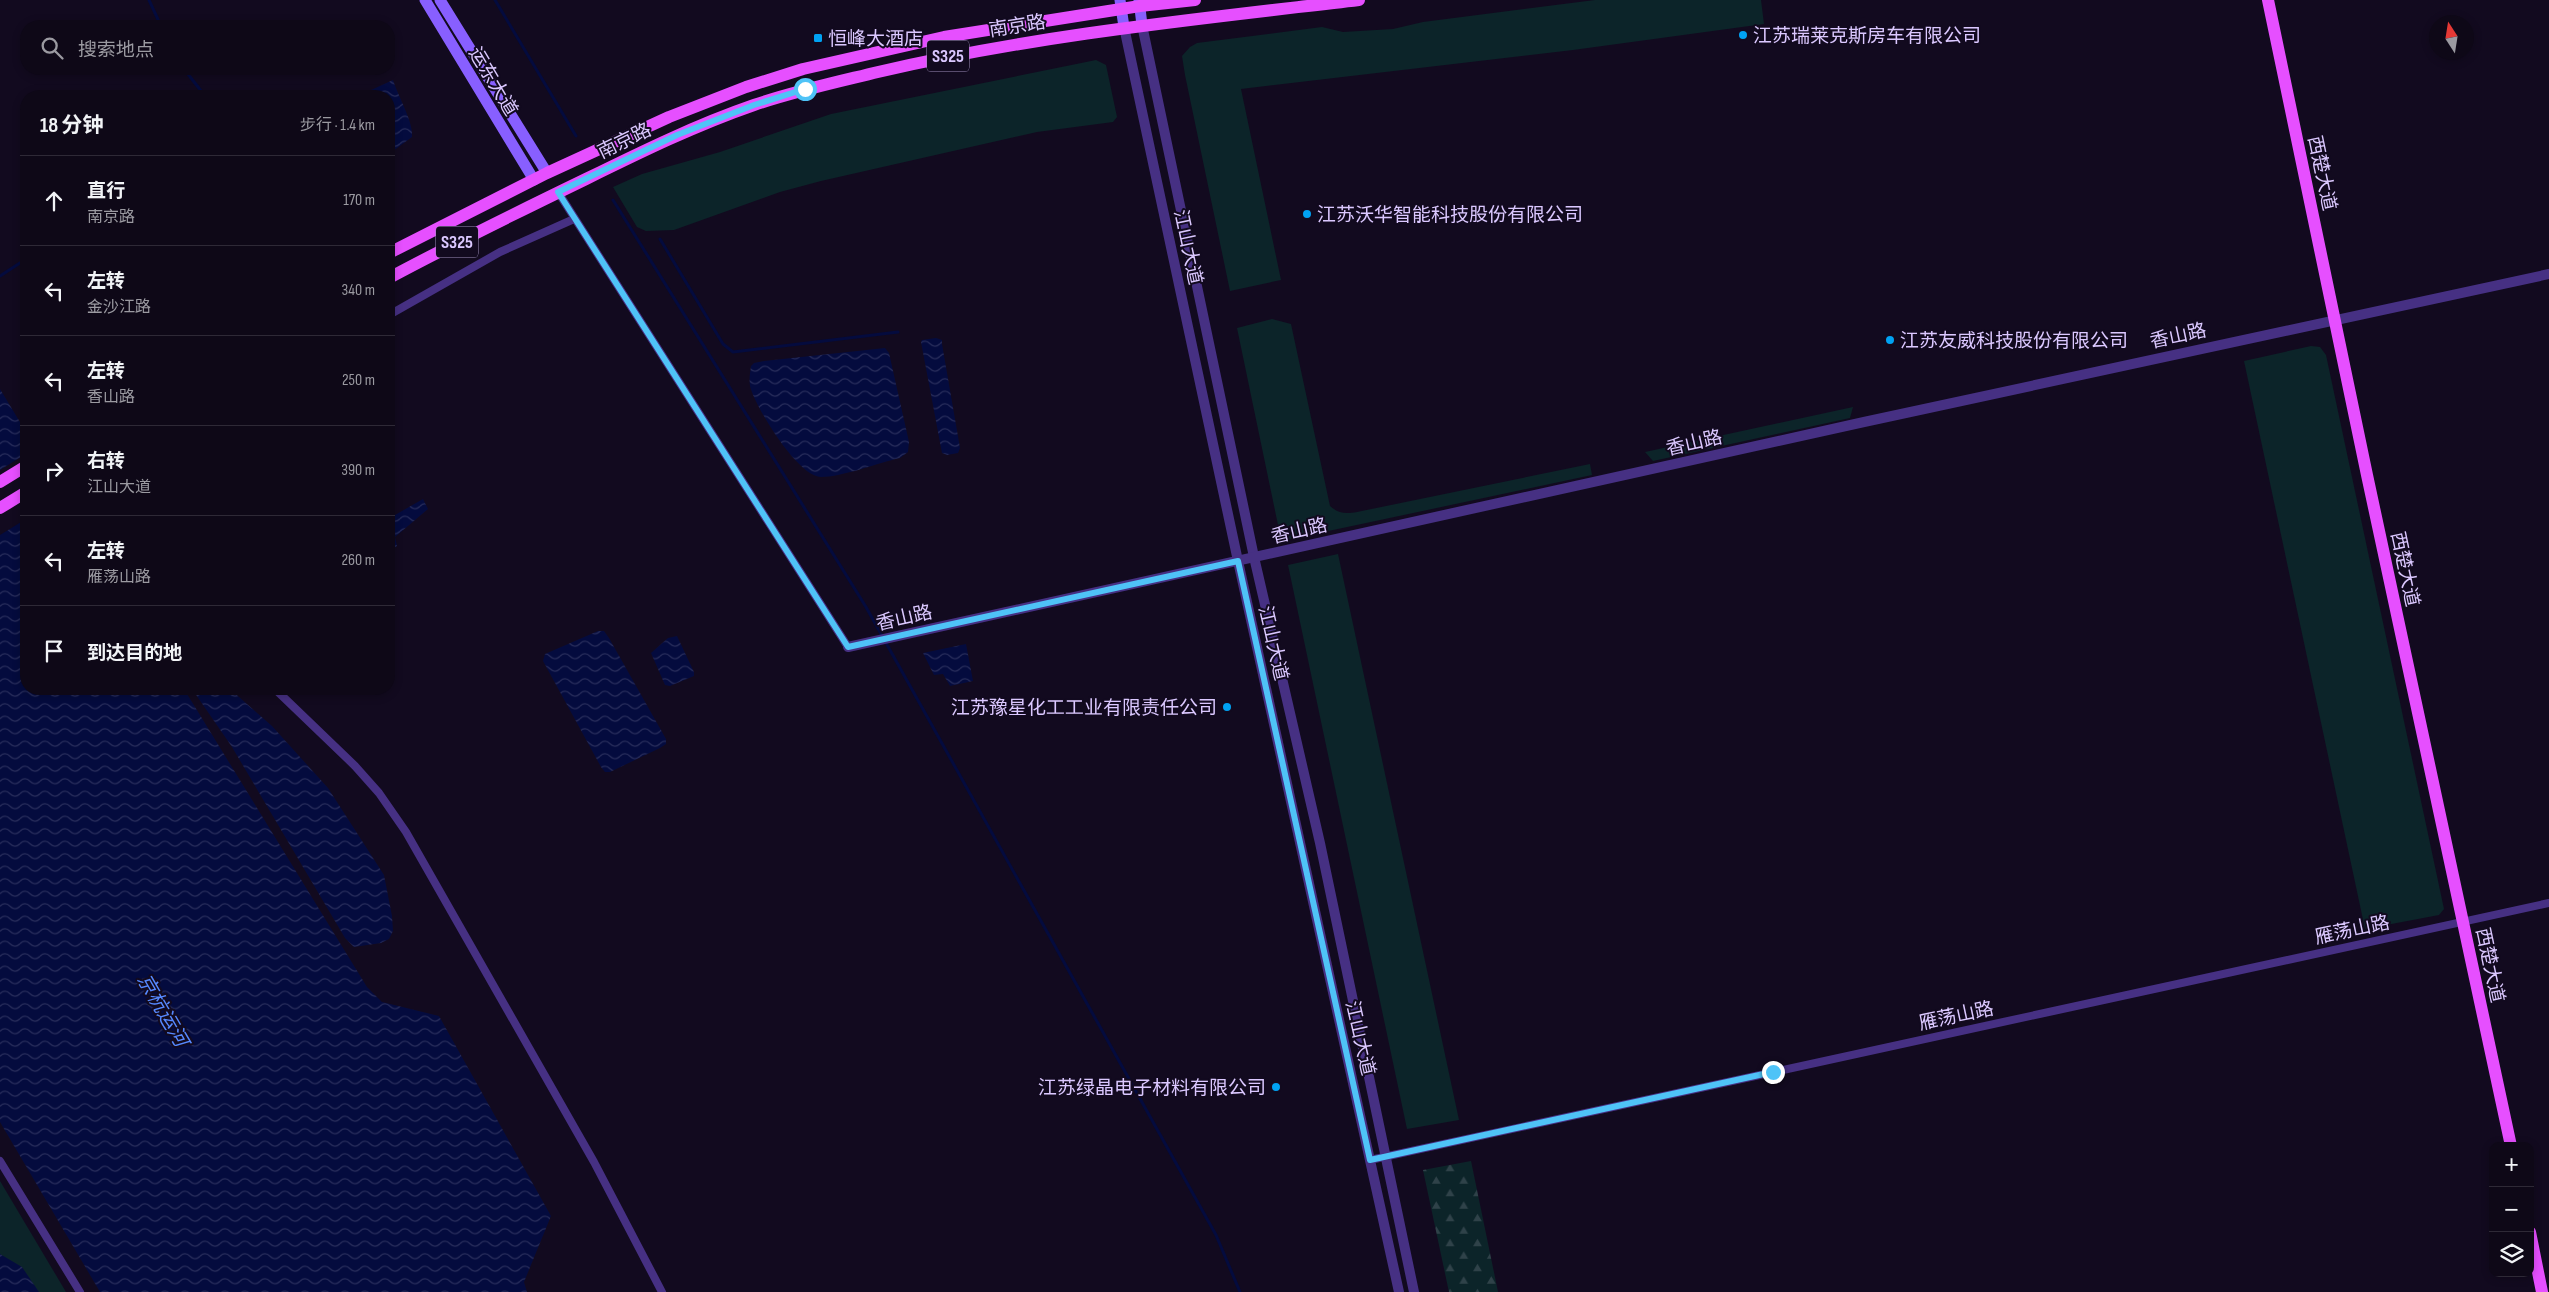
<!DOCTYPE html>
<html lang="zh">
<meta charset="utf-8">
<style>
:root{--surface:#0e0817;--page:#1c1624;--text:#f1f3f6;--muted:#9b9aa1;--line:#2e2936}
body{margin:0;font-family:"Sofia Sans Condensed","Noto Sans SC",sans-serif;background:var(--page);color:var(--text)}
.controls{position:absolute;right:15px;bottom:15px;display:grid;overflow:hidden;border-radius:10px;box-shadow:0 2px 8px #0003}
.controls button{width:45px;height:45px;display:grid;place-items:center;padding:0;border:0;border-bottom:1px solid var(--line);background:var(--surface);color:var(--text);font:25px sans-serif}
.compass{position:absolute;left:2429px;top:15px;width:45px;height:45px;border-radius:50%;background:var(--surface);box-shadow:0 2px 8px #0003;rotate:348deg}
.stop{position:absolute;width:15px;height:15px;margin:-11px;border:4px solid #4fc3f7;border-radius:50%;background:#fff}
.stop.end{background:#4fc3f7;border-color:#fff;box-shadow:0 1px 5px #0008}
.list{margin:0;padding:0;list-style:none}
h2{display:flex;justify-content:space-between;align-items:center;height:65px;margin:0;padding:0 20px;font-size:21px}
h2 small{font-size:16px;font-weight:400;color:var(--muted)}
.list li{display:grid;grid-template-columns:32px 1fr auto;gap:15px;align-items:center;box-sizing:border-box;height:90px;padding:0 20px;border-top:1px solid var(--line)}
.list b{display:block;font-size:19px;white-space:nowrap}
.list p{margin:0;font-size:16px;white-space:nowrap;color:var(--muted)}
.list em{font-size:16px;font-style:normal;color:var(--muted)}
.icon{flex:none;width:28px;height:28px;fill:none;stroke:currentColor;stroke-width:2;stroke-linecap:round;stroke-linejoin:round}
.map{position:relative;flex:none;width:2549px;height:1292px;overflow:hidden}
.search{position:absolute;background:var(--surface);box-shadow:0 2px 8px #0003;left:20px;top:20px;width:375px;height:55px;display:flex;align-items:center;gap:12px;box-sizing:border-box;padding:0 18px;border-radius:20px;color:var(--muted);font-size:19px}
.panel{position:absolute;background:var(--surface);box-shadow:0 2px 8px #0003;left:20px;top:90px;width:375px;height:605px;border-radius:20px}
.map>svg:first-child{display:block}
.green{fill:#0c2429}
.forest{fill:url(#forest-firs)}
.water{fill:url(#water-waves)}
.pier{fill:#120a1f}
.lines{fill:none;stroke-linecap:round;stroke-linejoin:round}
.stream{stroke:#040b3e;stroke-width:3}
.minor{stroke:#463083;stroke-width:8}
.tertiary{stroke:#463083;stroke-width:10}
.secondary{stroke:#885fff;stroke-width:11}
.primary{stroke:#e64fff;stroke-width:12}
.route{stroke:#4fc3f7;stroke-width:6}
.poi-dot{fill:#00a2f3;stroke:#120a1f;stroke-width:2}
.labels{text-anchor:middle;stroke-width:4;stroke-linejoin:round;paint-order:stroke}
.shield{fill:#120a1f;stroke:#9f8fbc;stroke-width:1}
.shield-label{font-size:18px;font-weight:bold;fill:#dbc8ff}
.street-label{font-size:19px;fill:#dbc8ff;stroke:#120a1f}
.poi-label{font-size:19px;fill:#dbc8ff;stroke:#120a1f;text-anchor:start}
.water-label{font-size:20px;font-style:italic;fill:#5689ff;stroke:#120a1f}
</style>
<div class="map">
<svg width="2549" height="1292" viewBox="0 0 2549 1292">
<defs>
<pattern id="forest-firs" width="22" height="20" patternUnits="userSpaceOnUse" patternTransform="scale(1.25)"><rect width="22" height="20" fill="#0c2429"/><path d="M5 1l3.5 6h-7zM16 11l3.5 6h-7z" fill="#2f4249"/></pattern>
<pattern id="water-waves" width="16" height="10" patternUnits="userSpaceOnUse" patternTransform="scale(1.25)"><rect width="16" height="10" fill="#040b3e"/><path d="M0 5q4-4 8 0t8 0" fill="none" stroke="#282d5b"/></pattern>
</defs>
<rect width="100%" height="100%" fill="#120a1f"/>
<g class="green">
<polygon points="1595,0 1761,0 1764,24 1573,50 1241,89 1281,280 1230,291 1185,75 1182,56 1190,47 1197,43 1322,27 1343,32 1393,29 1423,22"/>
<polygon points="1096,60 1106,65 1117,117 1113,122 1037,132 821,181 780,192 674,230 646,231 637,227 613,187 642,174 720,152 831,114"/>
<path d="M1272,319L1291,324L1330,506C1339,514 1346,514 1357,512L1590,464L1592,475L1286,540L1278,525L1237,328Z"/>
<polygon points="2311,346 2320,347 2326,355 2444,909 2439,915 2365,929 2244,361"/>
<polygon points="1853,407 1850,418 1653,461 1645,452"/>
<polygon points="1338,554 1459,1120 1407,1129 1288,565"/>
<polygon points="0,1181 66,1292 0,1292"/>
</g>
<polygon class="forest" points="1471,1161 1498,1292 1449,1292 1423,1170"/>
<g class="water">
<path d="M393,80C398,96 414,123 412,137L389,154V96H358Z"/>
<polygon points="936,338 942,340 942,344 960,448 958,453 947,455 942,453 921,342 922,340"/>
<path d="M885,348L889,353L909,442L908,452L900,458C878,463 842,477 821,477C798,477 755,407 750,386C749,379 750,373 751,366L754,363L764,361Z"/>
<polygon points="0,389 26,432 26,689 184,689 367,987 382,1002 439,1016 551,1216 524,1282 527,1292 100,1292 0,1122"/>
<polygon points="423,499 428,509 395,537 397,546 389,552 389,522 395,515"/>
<polygon points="598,631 604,631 609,638 666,739 666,744 660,748 610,772 605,772 601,767 543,661 545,654"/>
<polygon points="677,636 694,672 694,676 670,686 665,685 651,653 668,638"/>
<polygon points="966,644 973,681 950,686 943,674 934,675 923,653"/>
<polygon points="192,689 230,689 272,726 328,788 384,875 392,916 393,931 389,939 381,943 354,947 345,938 232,747"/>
<polygon points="0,1254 22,1267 39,1292 0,1292"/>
</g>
<polygon class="pier" points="26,454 26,519 0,535 0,470"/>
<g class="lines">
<g class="stream">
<polyline points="149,0 161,26"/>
<polyline points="495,0 576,136"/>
<polyline points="184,69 205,96"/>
<polyline points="613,200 866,607 1216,1235 1240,1292"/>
<polyline points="660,239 723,344 733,352 898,332"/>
<polyline points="0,276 23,261 26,247"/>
</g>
<g class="minor">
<polyline points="558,192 848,647"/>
<polyline points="389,315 500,252 574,219"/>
<polyline points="275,689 355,766 379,793 406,832 594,1162 662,1292"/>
<polyline points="1370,1160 2549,903"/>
<polyline points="0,1161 80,1292"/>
</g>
<g class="tertiary">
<polyline points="1142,25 1254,557 1320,843 1414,1292"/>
<polyline points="1124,27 1238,561 1399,1292"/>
<polyline points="848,647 1864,422 2549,274"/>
</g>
<g class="secondary">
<polyline points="425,0 534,180"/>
<polyline points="440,0 547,173"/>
<polyline points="1120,0 1124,27"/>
<polyline points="1139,0 1142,25"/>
</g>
<g class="primary">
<polyline points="2268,0 2367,475 2511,1146"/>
<polyline points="389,253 547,173 669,117 746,87 803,69 944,37 1140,6 1195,0"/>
<path d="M389,278C454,243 520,211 586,179C641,152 696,125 754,105C795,91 837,82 878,72C1036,35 1198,19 1359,0"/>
<polyline points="0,482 26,466"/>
<polyline points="0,508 26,492"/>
<polyline points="2530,1232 2542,1292"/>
</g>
</g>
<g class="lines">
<polyline class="route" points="805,89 754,105 677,135 558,192 848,647 1238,561 1370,1160 1773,1072"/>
</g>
<g class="poi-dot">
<circle cx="1743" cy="35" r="5"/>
<rect x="813" y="33" width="10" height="10" rx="2.5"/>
<circle cx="1307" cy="214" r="5"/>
<circle cx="1890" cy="340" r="5"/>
<circle cx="1227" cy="707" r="5"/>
<circle cx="1276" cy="1087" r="5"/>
</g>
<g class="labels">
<g class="shield">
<rect x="927" y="40.5" width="42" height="31" rx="4"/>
<rect x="436" y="226.5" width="42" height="31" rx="4"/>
</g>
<g class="shield-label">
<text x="948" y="62">S325</text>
<text x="457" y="248">S325</text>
</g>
<g class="street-label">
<text transform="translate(1017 25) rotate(-9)" y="7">南京路</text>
<text transform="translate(494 81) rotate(59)" y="7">运东大道</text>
<text transform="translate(624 140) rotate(-26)" y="7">南京路</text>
<text transform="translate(2323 173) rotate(78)" y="7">西楚大道</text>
<text transform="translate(1189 247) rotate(78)" y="7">江山大道</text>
<text transform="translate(2178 335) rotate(-12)" y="7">香山路</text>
<text transform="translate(1694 442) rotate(-13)" y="7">香山路</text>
<text transform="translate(1299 530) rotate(-13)" y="7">香山路</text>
<text transform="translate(2406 569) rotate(78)" y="7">西楚大道</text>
<text transform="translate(904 617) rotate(-13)" y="7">香山路</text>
<text transform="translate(1274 643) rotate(77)" y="7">江山大道</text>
<text transform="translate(2352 929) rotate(-12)" y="7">雁荡山路</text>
<text transform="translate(2491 965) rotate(78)" y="7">西楚大道</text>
<text transform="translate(1956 1015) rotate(-12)" y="7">雁荡山路</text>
<text transform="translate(1361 1038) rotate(77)" y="7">江山大道</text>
</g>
<g class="poi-label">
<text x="1753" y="42">江苏瑞莱克斯房车有限公司</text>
<text x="828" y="45">恒峰大酒店</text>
<text x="1317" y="221">江苏沃华智能科技股份有限公司</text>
<text x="1900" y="347">江苏友威科技股份有限公司</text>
<text x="1217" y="714" text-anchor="end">江苏豫星化工工业有限责任公司</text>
<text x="1266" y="1094" text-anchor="end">江苏绿晶电子材料有限公司</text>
</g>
<g class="water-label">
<text transform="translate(163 1010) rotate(60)" y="7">京杭运河</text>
</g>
</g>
</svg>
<div class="controls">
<button>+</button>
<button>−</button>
<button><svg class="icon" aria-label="layers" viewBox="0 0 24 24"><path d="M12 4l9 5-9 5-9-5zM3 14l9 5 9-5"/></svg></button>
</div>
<svg class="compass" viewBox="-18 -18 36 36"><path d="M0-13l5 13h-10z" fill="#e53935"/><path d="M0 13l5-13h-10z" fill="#9b9aa1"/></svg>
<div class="stop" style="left:805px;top:89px"></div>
<div class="stop end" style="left:1773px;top:1072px"></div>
<div class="search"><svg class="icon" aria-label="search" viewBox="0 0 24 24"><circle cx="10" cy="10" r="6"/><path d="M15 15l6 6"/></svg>搜索地点</div>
<section class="panel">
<h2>18 分钟<small>步行 · 1.4 km</small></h2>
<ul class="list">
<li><svg class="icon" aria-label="ahead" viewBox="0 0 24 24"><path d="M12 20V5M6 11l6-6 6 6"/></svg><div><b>直行</b><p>南京路</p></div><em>170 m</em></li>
<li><svg class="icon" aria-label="left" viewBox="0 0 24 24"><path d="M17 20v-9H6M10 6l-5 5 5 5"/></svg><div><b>左转</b><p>金沙江路</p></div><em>340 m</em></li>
<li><svg class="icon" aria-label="left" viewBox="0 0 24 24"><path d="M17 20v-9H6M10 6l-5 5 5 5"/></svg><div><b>左转</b><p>香山路</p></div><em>250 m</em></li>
<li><svg class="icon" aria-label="right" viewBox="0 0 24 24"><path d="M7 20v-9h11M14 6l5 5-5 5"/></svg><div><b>右转</b><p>江山大道</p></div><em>390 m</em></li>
<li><svg class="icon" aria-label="left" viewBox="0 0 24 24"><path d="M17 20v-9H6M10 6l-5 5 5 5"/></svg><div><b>左转</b><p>雁荡山路</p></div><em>260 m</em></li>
<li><svg class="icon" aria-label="arrive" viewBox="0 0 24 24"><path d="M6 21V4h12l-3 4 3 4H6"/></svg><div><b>到达目的地</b></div></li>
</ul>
</section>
</div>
